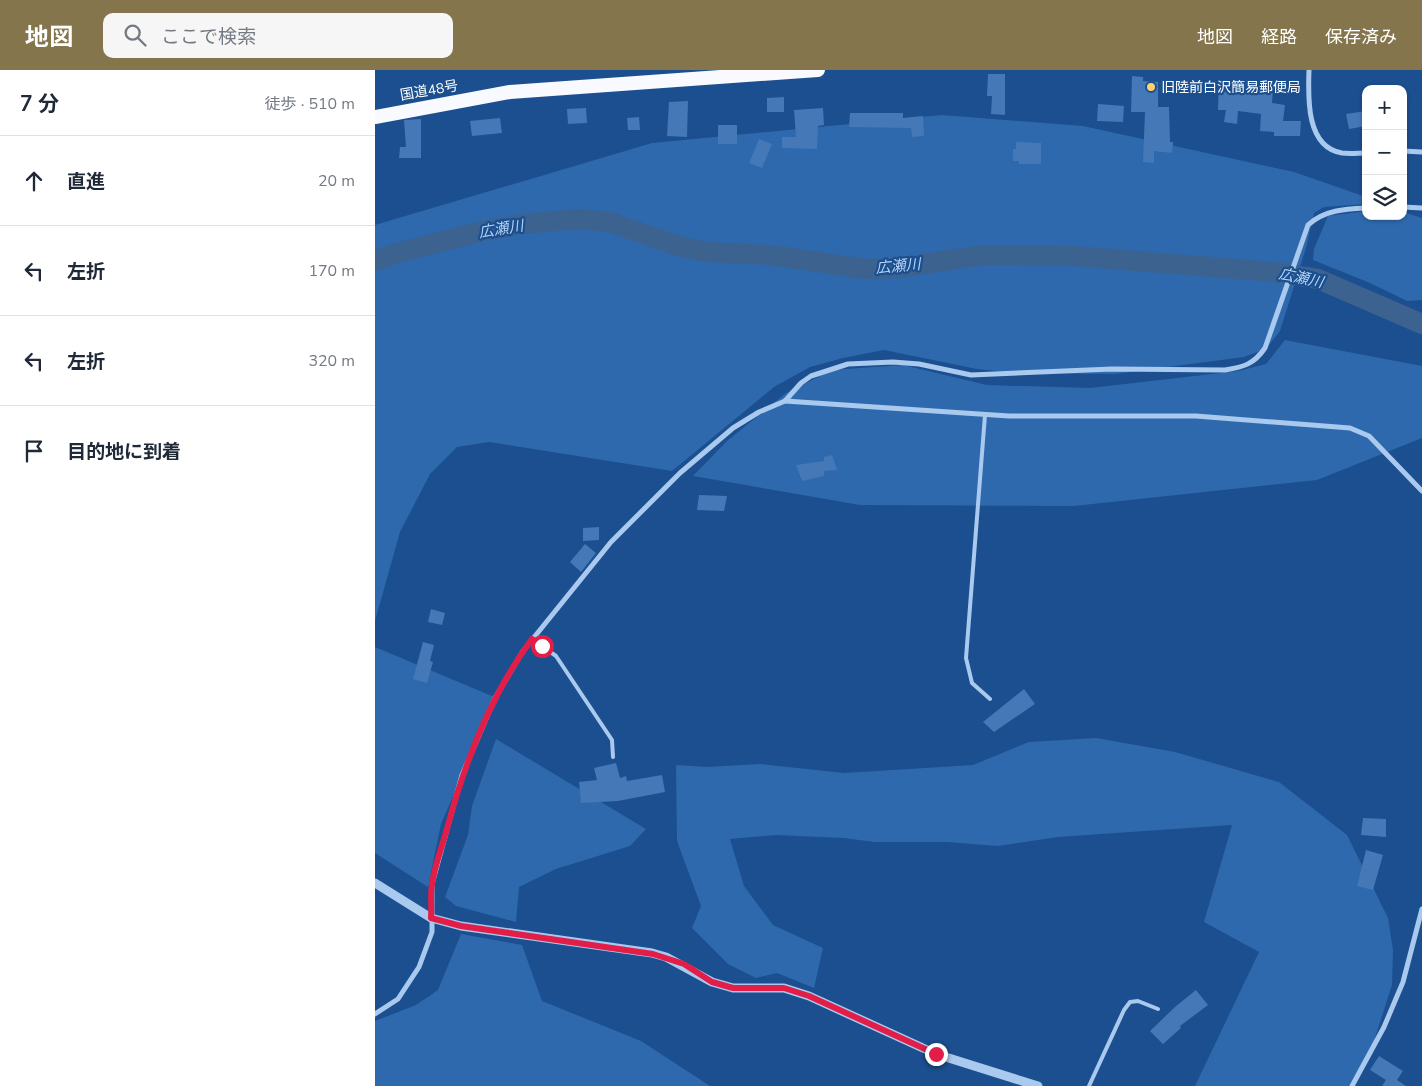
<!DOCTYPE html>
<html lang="ja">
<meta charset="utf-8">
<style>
:root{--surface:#fff;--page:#f6f6f7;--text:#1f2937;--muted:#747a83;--line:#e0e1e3;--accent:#84754c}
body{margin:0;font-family:"Nunito Sans","Noto Sans JP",sans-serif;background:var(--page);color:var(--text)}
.controls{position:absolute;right:15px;top:15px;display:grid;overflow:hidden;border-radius:10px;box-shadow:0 1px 4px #0004}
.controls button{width:45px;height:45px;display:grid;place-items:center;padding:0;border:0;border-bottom:1px solid var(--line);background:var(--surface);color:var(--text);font:25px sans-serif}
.stop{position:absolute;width:15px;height:15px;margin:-11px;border:4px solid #e11d48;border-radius:50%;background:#fff}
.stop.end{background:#e11d48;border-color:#fff;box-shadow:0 1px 5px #0008}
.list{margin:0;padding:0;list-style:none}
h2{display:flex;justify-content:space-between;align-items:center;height:65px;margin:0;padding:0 20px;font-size:21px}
h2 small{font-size:16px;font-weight:400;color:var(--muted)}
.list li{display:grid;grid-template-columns:32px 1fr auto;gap:15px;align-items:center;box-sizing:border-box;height:90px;padding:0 20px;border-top:1px solid var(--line)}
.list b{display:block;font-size:19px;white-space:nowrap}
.list em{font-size:16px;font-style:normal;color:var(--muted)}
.icon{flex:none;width:28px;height:28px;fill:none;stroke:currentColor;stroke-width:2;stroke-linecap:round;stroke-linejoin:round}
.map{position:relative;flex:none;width:1047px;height:1016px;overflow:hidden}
header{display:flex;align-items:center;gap:30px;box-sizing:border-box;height:70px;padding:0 25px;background:var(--accent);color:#fff}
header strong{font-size:24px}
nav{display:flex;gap:28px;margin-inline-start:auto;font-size:18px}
.search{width:350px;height:45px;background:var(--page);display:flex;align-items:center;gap:12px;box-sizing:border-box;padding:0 18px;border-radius:10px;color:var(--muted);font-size:19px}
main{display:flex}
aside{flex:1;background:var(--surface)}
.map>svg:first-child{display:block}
.green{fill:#2e69ad}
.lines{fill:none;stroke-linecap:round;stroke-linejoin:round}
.river{stroke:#3c6290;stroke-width:20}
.building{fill:#4478b7}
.service{stroke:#a9c9ee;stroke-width:4}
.minor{stroke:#a9c9ee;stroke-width:5}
.tertiary{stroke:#a9c9ee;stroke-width:9}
.trunk{stroke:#f8faff;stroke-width:14}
.route{stroke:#e11d48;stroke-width:6}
.poi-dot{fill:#ffd166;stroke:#1b4f8f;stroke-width:2}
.labels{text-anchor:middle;stroke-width:4.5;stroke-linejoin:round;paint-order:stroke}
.poi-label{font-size:14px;fill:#fff;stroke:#1b4f8f;text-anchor:start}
.street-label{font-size:14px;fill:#fff;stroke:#1b4f8f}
.water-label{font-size:15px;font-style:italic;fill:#b5d3f5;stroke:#1b4f8f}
</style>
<header>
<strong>地図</strong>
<div class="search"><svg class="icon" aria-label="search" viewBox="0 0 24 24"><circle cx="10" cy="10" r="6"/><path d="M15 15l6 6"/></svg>ここで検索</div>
<nav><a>地図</a><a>経路</a><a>保存済み</a></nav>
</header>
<main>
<aside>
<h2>7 分<small>徒歩 · 510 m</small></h2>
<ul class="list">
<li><svg class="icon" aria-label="ahead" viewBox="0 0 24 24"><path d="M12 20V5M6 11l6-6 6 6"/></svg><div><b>直進</b></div><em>20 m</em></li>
<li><svg class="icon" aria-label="left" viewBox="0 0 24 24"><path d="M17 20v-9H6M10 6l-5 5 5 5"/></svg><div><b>左折</b></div><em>170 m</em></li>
<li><svg class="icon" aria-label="left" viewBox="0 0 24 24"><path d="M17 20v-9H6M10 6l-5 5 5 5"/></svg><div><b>左折</b></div><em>320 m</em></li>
<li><svg class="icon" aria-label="arrive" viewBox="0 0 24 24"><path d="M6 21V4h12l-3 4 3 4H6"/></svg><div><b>目的地に到着</b></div></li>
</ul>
</aside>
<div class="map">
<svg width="1047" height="1016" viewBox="0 0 1047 1016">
<rect width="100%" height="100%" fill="#1b4f8f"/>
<g class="green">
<polygon points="567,45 708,56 919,102 991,127 991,134 949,137 939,143 931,178 905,261 891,279 869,287 740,304 642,303 602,299 509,280 468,288 435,297 399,317 297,401 114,372 82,377 55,404 25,462 0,551 0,155 277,73"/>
<polygon points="991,141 991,146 1028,146 1028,142 1047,148 1047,230 1032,231 995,213 938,190 939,179 953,146"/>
<polygon points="910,270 1047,296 1047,368 942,410 699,436 485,435 318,406 352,371 411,323 457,300 528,295 612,315 715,318 863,301 891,294"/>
<polygon points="0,577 124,629 101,673 66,754 53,817 0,783"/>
<polygon points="721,668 800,682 904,712 972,765 1013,848 1018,880 1017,915 997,977 974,1016 820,1016 884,882 829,852 857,755 683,767 623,776 572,772 500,772 468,768 402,765 355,769 369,816 398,855 448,878 439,918 402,903 381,908 353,894 317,858 326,836 302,771 301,695 332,697 385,694 469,703 598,695 654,672"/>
<polygon points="121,669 271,759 255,776 181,799 144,817 141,852 81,836 70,827 93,765 97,736"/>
<polygon points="86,864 147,875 167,931 266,971 335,1016 0,1016 0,951 41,935 63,920"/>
</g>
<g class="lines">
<polyline class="river" points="0,191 22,183 108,161 147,154 203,149 235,152 300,175 330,182 396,185 490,199 522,198 607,185 645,185 698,186 899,202 943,209 1047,254"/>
</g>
<g class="building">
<polygon points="613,4 630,4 630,45 616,44 617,26 612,26"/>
<polygon points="757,6 768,7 768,11 783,12 783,37 794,37 795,72 798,72 797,83 779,81 779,93 768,92 770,42 756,42"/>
<polygon points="844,10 867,11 867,15 898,18 897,33 910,35 908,51 926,51 925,66 899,66 899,62 885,61 886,44 863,41 862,54 849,52 851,40 843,40"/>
<polygon points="409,27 409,42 392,42 392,28"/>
<polygon points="313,31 312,67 292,66 294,32"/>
<polygon points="723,34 749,36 748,52 722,51"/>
<polygon points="211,38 212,53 193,54 192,39"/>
<polygon points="448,38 449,55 443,56 442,79 407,78 407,67 421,67 419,40"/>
<polygon points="991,41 991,56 974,59 971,44"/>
<polygon points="475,43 528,43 528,48 548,46 549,66 537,67 536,58 474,57"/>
<polygon points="264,47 265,60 253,60 252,48"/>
<polygon points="125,48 127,63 97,66 95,51"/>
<polygon points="46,49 46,88 24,88 25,77 31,77 29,50"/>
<rect x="343" y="55" width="19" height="19"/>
<polygon points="384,69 397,74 387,98 374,93"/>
<polygon points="641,72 666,73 666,94 644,94 644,91 638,91 638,79 641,79"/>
<polygon points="457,385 462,400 449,401 449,406 427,411 421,395 449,391 449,387"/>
<polygon points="324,425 352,426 349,441 322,440"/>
<polygon points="224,457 224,470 208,471 208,458"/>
<polygon points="210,474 221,483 206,502 195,492"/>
<polygon points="56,539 70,543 67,555 53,552"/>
<polygon points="48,572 59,575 55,591 58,592 52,613 38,609"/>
<polygon points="649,619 660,634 619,662 608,652"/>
<polygon points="241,693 245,708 251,706 252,711 287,705 290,722 243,731 206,733 204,712 222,710 219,698"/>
<polygon points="988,748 1011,749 1011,767 986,765"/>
<polygon points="991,780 1008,785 998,820 982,816"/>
<polygon points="821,920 833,935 805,956 806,958 788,974 775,961 800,937"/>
<polygon points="1004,986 1028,1001 1022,1010 1031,1016 1007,1016 1011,1010 995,1000"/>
</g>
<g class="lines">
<g class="service">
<polyline points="610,345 591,588 597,613 615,629"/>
<polyline points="157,569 181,586 237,670 238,687"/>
<polyline points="714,1016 749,940 755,932 763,931 783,939"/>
</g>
<g class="minor">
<path d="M934,0C933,28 931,77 967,83C975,84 983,83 991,83"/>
<polyline points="1028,81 1047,82"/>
<polyline points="1028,137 1047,138"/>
<polyline points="410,331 634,346 821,346 975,358 994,366 1047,421"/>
<path d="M0,944L23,929L44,897L57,862V814L87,705L120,628L148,581L236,472L305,403L358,358L384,342L410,331L426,313L436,306L473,294L518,292L544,294L596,305L737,299L850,300C869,297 879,294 890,278L933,155C949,140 970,139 991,138"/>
<polyline points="977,1016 1009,957 1028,912 1047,839"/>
</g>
<polyline class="tertiary" points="0,813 56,848 86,856 277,883 291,887 337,912 358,918 409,918 434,926 561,984 663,1016"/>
<polyline class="trunk" points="0,47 135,22 443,0"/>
</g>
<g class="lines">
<path class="route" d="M167,576L157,569C116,624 91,689 73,755C68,774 60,794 57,814C55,825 57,837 56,848L86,856L278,884L309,894L337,912L358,918H409L434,926L561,984"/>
</g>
<circle class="poi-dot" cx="776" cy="17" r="5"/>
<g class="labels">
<g class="poi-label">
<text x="786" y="22">旧陸前白沢簡易郵便局</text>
</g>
<g class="street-label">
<text transform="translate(54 20) rotate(-10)" y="5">国道48号</text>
</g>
<g class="water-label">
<text transform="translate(126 159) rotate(-9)" y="5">広瀬川</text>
<text transform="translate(523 196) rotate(-5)" y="5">広瀬川</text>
<text transform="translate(926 208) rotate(12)" y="5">広瀬川</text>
</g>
</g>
</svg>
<div class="controls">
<button>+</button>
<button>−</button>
<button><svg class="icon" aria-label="layers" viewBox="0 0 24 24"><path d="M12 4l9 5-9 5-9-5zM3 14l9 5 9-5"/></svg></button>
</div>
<div class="stop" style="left:167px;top:576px"></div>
<div class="stop end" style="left:561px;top:984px"></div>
</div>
</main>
